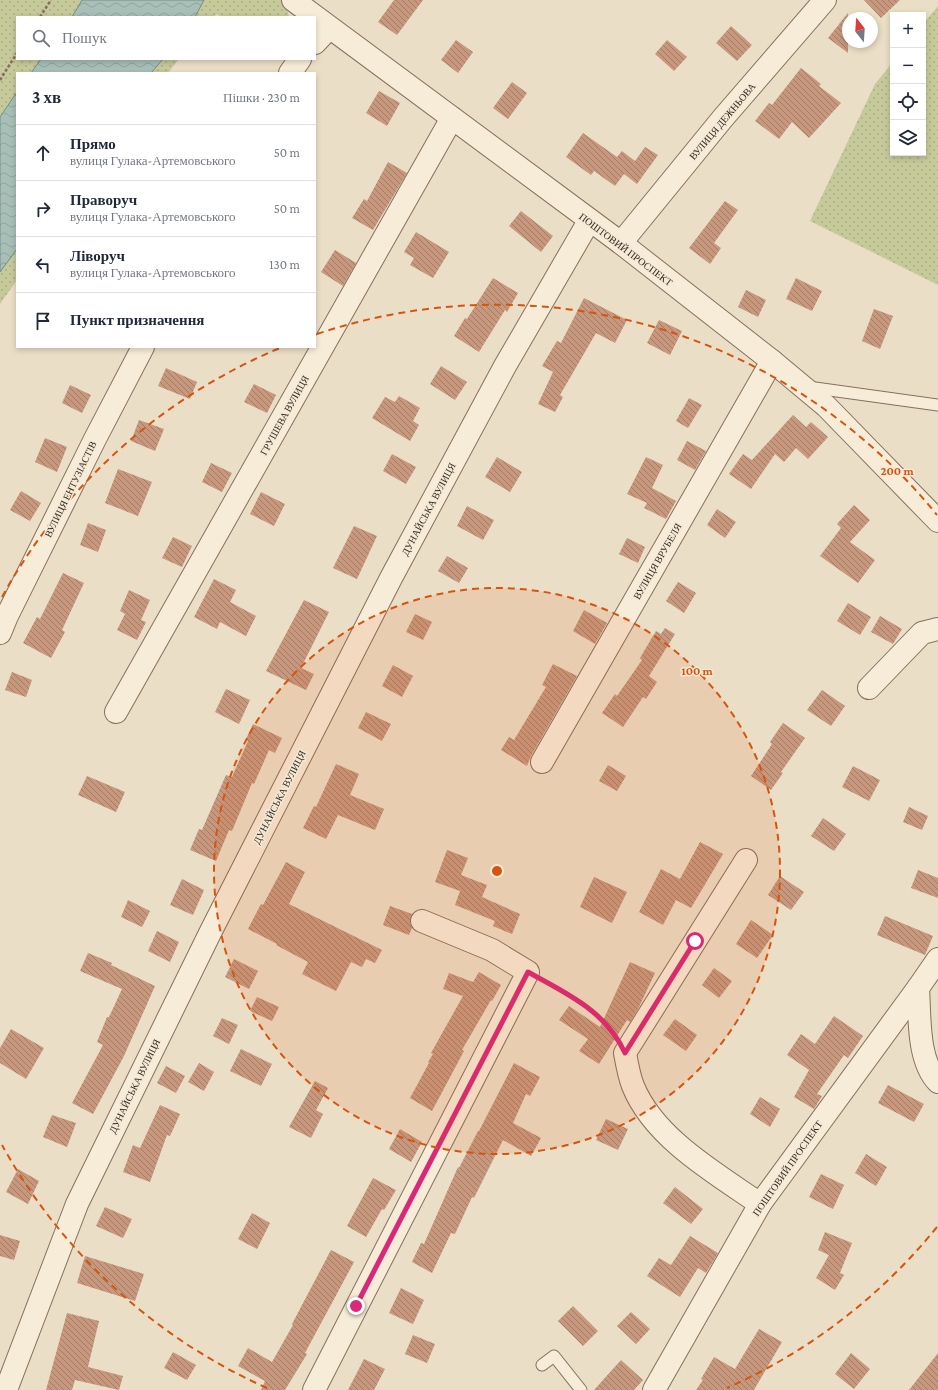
<!DOCTYPE html>
<html lang="uk">
<meta charset="utf-8">
<style>
:root{--surface:#fff;--page:#f6f6f7;--text:#1f2937;--muted:#747a83;--line:#e0e1e3}
body{margin:0;font-family:"Crimson Pro",serif;background:var(--page);color:var(--text)}
.controls{position:absolute;right:12px;top:12px;display:grid;overflow:hidden;border-radius:0px;box-shadow:0 2px 6px #0003}
.controls button{width:36px;height:36px;display:grid;place-items:center;padding:0;border:0;border-bottom:1px solid var(--line);background:var(--surface);color:var(--text);font:20px sans-serif}
.compass{position:absolute;left:842px;top:12px;width:36px;height:36px;border-radius:50%;background:var(--surface);box-shadow:0 2px 6px #0003;rotate:343deg}
.stop{position:absolute;width:12px;height:12px;margin:-9px;border:3px solid #db2777;border-radius:50%;background:#fff}
.stop.end{background:#db2777;border-color:#fff;box-shadow:0 1px 4px #0008}
.list{margin:0;padding:0;list-style:none}
h2{display:flex;justify-content:space-between;align-items:center;height:52px;margin:0;padding:0 16px;font-size:17px}
h2 small{font-size:13px;font-weight:400;color:var(--muted)}
.list li{display:grid;grid-template-columns:26px 1fr auto;gap:12px;align-items:center;box-sizing:border-box;height:56px;padding:0 16px;border-top:1px solid var(--line)}
.list b{display:block;font-size:15px;white-space:nowrap}
.list p{margin:0;font-size:13px;white-space:nowrap;color:var(--muted)}
.list em{font-size:13px;font-style:normal;color:var(--muted)}
.icon{flex:none;width:22px;height:22px;fill:none;stroke:currentColor;stroke-width:2;stroke-linecap:round;stroke-linejoin:round}
.map{position:relative;flex:none;width:938px;height:1390px;overflow:hidden}
.search{position:absolute;background:var(--surface);box-shadow:0 2px 6px #0003;left:16px;top:16px;width:300px;height:44px;display:flex;align-items:center;gap:10px;box-sizing:border-box;padding:0 14px;border-radius:0px;color:var(--muted);font-size:15px}
.panel{position:absolute;background:var(--surface);box-shadow:0 2px 6px #0003;left:16px;top:72px;width:300px;height:276px;border-radius:0px}
.map>svg:first-child{display:block}
.grass{fill:url(#grass-dots)}
.water{fill:url(#water-waves);stroke:#6e8d84}
.building{fill:url(#building-back-hatch)}
.lines{fill:none;stroke-linecap:round;stroke-linejoin:round}
.lane-casing{stroke:#85705d;stroke-width:13}
.street-casing{stroke:#85705d;stroke-width:24}
.path{stroke:#85705d;stroke-width:2.5;stroke-dasharray:3 2;stroke-linecap:butt}
.lane{stroke:#f7ecd8;stroke-width:11}
.street{stroke:#f7ecd8;stroke-width:22}
.route{stroke:#db2777;stroke-width:5}
.ring{fill:none;stroke:#d6540e;stroke-width:2;stroke-dasharray:7 5}
.labels{text-anchor:middle;stroke-width:3;stroke-linejoin:round;paint-order:stroke}
.street-label{font-size:10px;fill:#37291f;stroke:#f3e9d5}
.centre{fill:#d6540e;stroke:#f3e9d5;stroke-width:2}
.ring-label{font-size:12px;text-anchor:middle;font-weight:bold;fill:#d6540e;stroke:#f3e9d5;stroke-width:3;stroke-linejoin:round;paint-order:stroke}
</style>
<div class="map">
<svg width="938" height="1390" viewBox="0 0 938 1390">
<defs>
<pattern id="grass-dots" width="8" height="8" patternUnits="userSpaceOnUse"><rect width="8" height="8" fill="#c6c99a"/><path d="M2 2h.1M6 6h.1" fill="none" stroke="#abad84" stroke-width="1.8" stroke-linecap="round"/></pattern>
<pattern id="water-waves" width="16" height="10" patternUnits="userSpaceOnUse"><rect width="16" height="10" fill="#a7bfb7"/><path d="M0 5q4-4 8 0t8 0" fill="none" stroke="#90a49d"/></pattern>
<pattern id="building-back-hatch" width="6" height="6" patternUnits="userSpaceOnUse"><rect width="6" height="6" fill="#c7987e"/><path d="M-1 5l2 2M0 0l6 6M5-1l2 2" fill="none" stroke="#a27c67"/></pattern>
</defs>
<rect width="100%" height="100%" fill="#ebdec6"/>
<g class="grass">
<polygon points="0,0 82,0 72,17 17,17 17,59 41,59 31,73 17,73 17,92 0,117"/>
<polygon points="204,0 282,0 286,3 289,17 222,17 217,14 213,17 195,17"/>
<polygon points="938,6 938,285 810,221 875,84 893,62 893,153 923,153 923,24"/>
<polygon points="163,59 179,59 168,73 151,73"/>
<polygon points="17,249 17,280 0,304 0,272"/>
</g>
<g class="water">
<polygon points="82,0 204,0 195,17 72,17"/>
<polygon points="41,59 163,59 151,73 31,73"/>
<polygon points="17,92 17,249 0,272 0,117"/>
</g>
<g class="building">
<polygon points="394,0 423,0 397,35 378,22"/>
<polygon points="864,0 900,0 881,18"/>
<polygon points="848,13 848,53 828,38"/>
<polygon points="731,26 752,45 737,61 716,43"/>
<polygon points="456,40 473,52 458,73 441,60"/>
<polygon points="667,40 687,57 674,71 655,54"/>
<polygon points="801,68 821,84 819,86 841,103 809,138 792,122 779,139 755,121 769,103 772,105"/>
<polygon points="512,82 527,93 508,119 493,108"/>
<polygon points="379,91 400,103 387,126 366,113"/>
<polygon points="583,133 617,157 622,151 635,161 645,147 658,155 637,184 624,174 615,186 594,171 591,175 566,157"/>
<polygon points="388,162 407,173 373,230 352,218 364,199 367,201"/>
<polygon points="725,201 738,210 714,243 721,248 710,264 689,248"/>
<polygon points="521,211 553,236 541,252 509,226"/>
<polygon points="416,232 449,252 433,278 410,265 414,258 404,252"/>
<polygon points="335,250 356,263 343,286 321,272"/>
<polygon points="493,278 518,293 507,312 505,310 479,352 454,336 465,318 467,319"/>
<polygon points="796,278 822,291 812,311 786,299"/>
<polygon points="746,290 766,300 758,317 738,307"/>
<polygon points="584,298 627,320 615,343 596,333 560,395 563,397 555,412 538,404 553,372 542,366 557,341 561,343"/>
<polygon points="874,309 893,316 880,349 862,341"/>
<polygon points="659,320 682,331 670,355 647,343"/>
<polygon points="441,366 467,382 455,400 430,384"/>
<polygon points="166,368 197,382 190,399 158,386"/>
<polygon points="254,384 276,395 267,413 244,402"/>
<polygon points="70,385 91,395 82,413 62,403"/>
<polygon points="399,396 420,408 413,421 419,425 410,441 372,418 385,397 395,402"/>
<polygon points="689,398 702,405 688,428 676,421"/>
<polygon points="793,415 806,427 811,422 828,437 808,459 796,448 784,462 775,454 751,489 729,474 743,454 752,460"/>
<polygon points="139,420 164,429 155,451 131,441"/>
<polygon points="45,438 67,447 57,472 35,462"/>
<polygon points="687,441 706,451 695,470 677,460"/>
<polygon points="392,454 416,467 406,484 383,471"/>
<polygon points="497,457 522,472 510,492 485,477"/>
<polygon points="646,457 663,465 652,488 676,501 666,519 644,508 647,503 627,494"/>
<polygon points="211,463 232,473 222,492 202,482"/>
<polygon points="118,469 152,482 138,516 105,503"/>
<polygon points="21,491 41,503 30,521 10,510"/>
<polygon points="261,492 285,504 274,526 250,514"/>
<polygon points="854,505 870,520 850,542 875,560 858,583 820,556 841,528 837,524"/>
<polygon points="467,506 494,520 483,540 457,526"/>
<polygon points="717,509 736,522 725,538 707,525"/>
<polygon points="88,523 106,530 98,552 80,545"/>
<polygon points="354,526 377,536 357,579 333,568"/>
<polygon points="173,537 192,546 182,567 162,558"/>
<polygon points="627,538 645,547 638,563 619,554"/>
<polygon points="447,556 468,568 459,583 438,571"/>
<polygon points="63,573 84,583 62,630 65,632 51,658 23,643 37,617 40,619"/>
<polygon points="214,579 236,590 230,602 256,616 246,636 220,622 217,629 194,617"/>
<polygon points="678,582 696,593 684,613 666,601"/>
<polygon points="129,590 150,600 141,620 146,622 137,640 117,630 125,614 120,611"/>
<polygon points="304,600 329,612 301,668 314,674 306,690 266,671"/>
<polygon points="848,603 871,617 860,635 837,621"/>
<polygon points="584,610 607,623 595,644 573,631"/>
<polygon points="415,614 432,622 423,640 406,632"/>
<polygon points="880,616 902,629 893,644 871,632"/>
<polygon points="665,628 675,634 649,676 657,682 646,699 643,697 623,727 602,713 615,694 617,696 642,660 640,658 656,631 661,634"/>
<polygon points="553,664 577,676 531,756 527,766 501,750 509,737 514,740 546,687 542,685"/>
<polygon points="393,665 413,676 402,697 382,686"/>
<polygon points="12,672 32,680 26,697 5,690"/>
<polygon points="226,689 250,700 239,724 215,712"/>
<polygon points="822,690 845,706 831,726 807,710"/>
<polygon points="366,712 391,724 382,741 358,728"/>
<polygon points="783,723 805,738 781,772 783,773 771,790 751,776 772,744 770,742"/>
<polygon points="253,724 282,738 275,753 269,750 254,784 252,783 232,831 229,830 216,861 190,850 199,829 202,830 226,775 232,777 248,741 246,739"/>
<polygon points="336,764 359,774 350,795 384,809 375,830 338,815 326,839 303,828 314,806 316,807"/>
<polygon points="608,765 626,776 617,791 599,781"/>
<polygon points="853,766 880,780 869,801 842,787"/>
<polygon points="87,776 125,792 116,812 78,795"/>
<polygon points="909,807 928,816 922,830 903,822"/>
<polygon points="823,818 846,834 834,851 811,836"/>
<polygon points="700,842 723,854 691,908 676,900 663,925 639,912 661,869 680,879"/>
<polygon points="447,850 468,858 461,875 487,885 482,897 520,914 512,934 493,926 495,921 455,905 460,891 435,882"/>
<polygon points="286,862 305,872 289,904 382,950 375,963 366,959 362,967 351,962 336,991 302,974 308,962 276,945 277,944 248,929 261,904 263,905"/>
<polygon points="918,870 938,878 938,898 911,888"/>
<polygon points="780,876 804,892 791,910 768,895"/>
<polygon points="594,877 627,892 612,923 580,907"/>
<polygon points="182,879 204,890 193,915 170,905"/>
<polygon points="128,900 150,911 142,927 121,917"/>
<polygon points="390,906 412,914 410,922 412,928 409,935 383,925"/>
<polygon points="885,916 933,936 925,955 877,935"/>
<polygon points="751,920 773,935 757,958 736,944"/>
<polygon points="157,931 179,942 170,962 148,951"/>
<polygon points="88,953 112,963 111,965 155,986 124,1056 93,1114 72,1103 103,1045 97,1042 107,1017 109,1017 122,989 80,971"/>
<polygon points="234,959 258,971 249,989 225,977"/>
<polygon points="630,962 655,973 638,1009 630,1022 627,1020 599,1064 579,1051 588,1039 559,1020 569,1006 600,1027"/>
<polygon points="714,968 732,981 719,998 702,985"/>
<polygon points="479,972 501,985 492,1001 491,1000 462,1050 464,1051 432,1111 410,1098 429,1063 428,1062 433,1054 431,1053 463,996 443,989 449,973 473,982"/>
<polygon points="257,997 279,1007 272,1021 250,1011"/>
<polygon points="834,1016 863,1036 848,1058 844,1055 817,1094 822,1096 814,1109 794,1097 809,1070 787,1055 801,1034 815,1044"/>
<polygon points="222,1018 238,1025 229,1044 213,1036"/>
<polygon points="675,1019 697,1035 686,1051 663,1035"/>
<polygon points="11,1029 44,1048 26,1079 0,1063 0,1048"/>
<polygon points="241,1049 272,1064 261,1086 230,1071"/>
<polygon points="199,1063 214,1072 204,1091 188,1082"/>
<polygon points="514,1063 540,1077 530,1096 526,1094 513,1123 541,1138 531,1156 503,1140 474,1198 472,1197 455,1234 451,1233 432,1273 412,1262 421,1243 424,1244 458,1167 459,1168 478,1131 479,1131"/>
<polygon points="166,1066 185,1076 176,1093 157,1083"/>
<polygon points="315,1081 328,1088 316,1110 323,1114 311,1138 289,1127"/>
<polygon points="888,1085 924,1104 914,1122 878,1103"/>
<polygon points="760,1097 780,1109 770,1127 750,1114"/>
<polygon points="160,1105 180,1114 170,1136 167,1135 150,1182 123,1172 133,1145 140,1148"/>
<polygon points="52,1115 76,1123 67,1147 43,1137"/>
<polygon points="606,1119 628,1129 618,1150 596,1140"/>
<polygon points="400,1129 422,1142 411,1162 389,1149"/>
<polygon points="866,1154 887,1167 876,1186 855,1173"/>
<polygon points="18,1169 39,1181 28,1204 6,1192"/>
<polygon points="821,1174 844,1185 833,1209 809,1197"/>
<polygon points="373,1178 396,1190 384,1210 382,1209 366,1237 347,1226"/>
<polygon points="675,1187 703,1209 691,1224 663,1203"/>
<polygon points="105,1207 132,1219 123,1238 96,1226"/>
<polygon points="252,1213 270,1223 257,1249 238,1239"/>
<polygon points="825,1232 852,1243 840,1273 844,1275 835,1290 816,1278 829,1255 818,1250"/>
<polygon points="0,1235 20,1241 14,1260 0,1256"/>
<polygon points="690,1236 718,1253 706,1273 698,1268 680,1297 647,1276 659,1258 671,1265"/>
<polygon points="331,1250 354,1262 305,1353 307,1354 285,1390 261,1390 265,1381 238,1366 248,1348 272,1362 293,1325 292,1324"/>
<polygon points="85,1256 144,1274 135,1301 77,1283"/>
<polygon points="401,1288 424,1300 413,1324 389,1313"/>
<polygon points="573,1306 598,1331 583,1346 558,1321"/>
<polygon points="631,1312 650,1329 636,1344 617,1326"/>
<polygon points="67,1313 99,1321 88,1367 123,1376 119,1390 75,1380 72,1390 46,1390"/>
<polygon points="759,1329 782,1342 754,1390 696,1390 703,1380 701,1379 714,1357 735,1369"/>
<polygon points="413,1335 435,1344 427,1363 405,1354"/>
<polygon points="173,1352 196,1365 187,1380 164,1368"/>
<polygon points="851,1353 870,1369 854,1389 835,1374"/>
<polygon points="938,1353 938,1390 909,1390"/>
<polygon points="364,1359 385,1369 374,1390 348,1390"/>
<polygon points="621,1360 643,1380 634,1390 594,1390"/>
</g>
<g class="lines">
<g class="lane-casing">
<g id="lane">
<polyline points="808,387 938,405"/>
<polyline points="542,1365 554,1356 581,1390"/>
</g>
</g>
<g class="street-casing">
<g id="street">
<polyline points="293,0 621,243 772,361 826,406 938,521"/>
<polyline points="315,43 329,28"/>
<polyline points="290,73 300,59"/>
<polyline points="621,243 723,118 825,0"/>
<polyline points="0,633 7,616 95,439 143,347"/>
<polyline points="869,688 922,633 938,629"/>
<polyline points="116,712 452,118"/>
<polyline points="542,762 772,361"/>
<path d="M746,860L625,1053C627,1064 629,1076 633,1086C654,1138 715,1173 760,1204"/>
<path d="M918,988C920,1016 917,1060 938,1082"/>
<polyline points="6,1390 77,1204 211,931 391,578 505,366 589,221"/>
<polyline points="314,1390 528,972 492,950 422,921"/>
<polyline points="654,1390 760,1204 918,988 938,959"/>
</g>
</g>
<g class="path">
<polyline points="40,17 51,0"/>
<polyline points="0,80 17,53"/>
<path d="M546,982C571,996 597,1010 614,1034"/>
</g>
<use href="#lane" class="lane"/>
<use href="#street" class="street"/>
</g>
<g class="lines">
<path class="route" d="M356,1306L528,972C567,994 605,1010 625,1053L695,941"/>
</g>
<circle cx="497" cy="871" r="283" fill="#d6540e" fill-opacity=".12"/>
<g class="ring">
<circle cx="497" cy="871" r="283"/>
<path d="M937 1227A566 566 0 0 1 727 1388M267 1388A566 566 0 0 1 2 1145M2 597A566 566 0 0 1 280 348M317 334A566 566 0 0 1 937 515"/>
</g>
<g class="labels">
<g class="street-label">
<text transform="translate(722 121) rotate(-50)" y="4">ВУЛИЦЯ ДЕЖНЬОВА</text>
<text transform="translate(626 249) rotate(37)" y="4">ПОШТОВИЙ ПРОСПЕКТ</text>
<text transform="translate(284 415) rotate(-61)" y="4">ГРУШЕВА ВУЛИЦЯ</text>
<text transform="translate(70 489) rotate(-64)" y="4">ВУЛИЦЯ ЕНТУЗІАСТІВ</text>
<text transform="translate(428 509) rotate(-62)" y="4">ДУНАЙСЬКА ВУЛИЦЯ</text>
<text transform="translate(657 561) rotate(-60)" y="4">ВУЛИЦЯ ВРУБЕЛЯ</text>
<text transform="translate(279 797) rotate(-63)" y="4">ДУНАЙСЬКА ВУЛИЦЯ</text>
<text transform="translate(134 1086) rotate(-64)" y="4">ДУНАЙСЬКА ВУЛИЦЯ</text>
<text transform="translate(787 1168) rotate(-55)" y="4">ПОШТОВИЙ ПРОСПЕКТ</text>
</g>
</g>
<circle cx="497" cy="871" r="6" class="centre"/>
<g class="ring-label">
<text x="897" y="475">200 m</text>
<text x="697" y="675">100 m</text>
</g>
</svg>
<div class="controls">
<button>+</button>
<button>−</button>
<button><svg class="icon" aria-label="locate" viewBox="0 0 24 24"><circle cx="12" cy="12" r="6"/><path d="M12 2v4M12 18v4M2 12h4M18 12h4"/></svg></button>
<button><svg class="icon" aria-label="layers" viewBox="0 0 24 24"><path d="M12 4l9 5-9 5-9-5zM3 14l9 5 9-5"/></svg></button>
</div>
<svg class="compass" viewBox="-18 -18 36 36"><path d="M0-13l5 13h-10z" fill="#e53935"/><path d="M0 13l5-13h-10z" fill="#747a83"/></svg>
<div class="stop" style="left:695px;top:941px"></div>
<div class="stop end" style="left:356px;top:1306px"></div>
<div class="search"><svg class="icon" aria-label="search" viewBox="0 0 24 24"><circle cx="10" cy="10" r="6"/><path d="M15 15l6 6"/></svg>Пошук</div>
<section class="panel">
<h2>3 хв<small>Пішки · 230 m</small></h2>
<ul class="list">
<li><svg class="icon" aria-label="ahead" viewBox="0 0 24 24"><path d="M12 20V5M6 11l6-6 6 6"/></svg><div><b>Прямо</b><p>вулиця Гулака-Артемовського</p></div><em>50 m</em></li>
<li><svg class="icon" aria-label="right" viewBox="0 0 24 24"><path d="M7 20v-9h11M14 6l5 5-5 5"/></svg><div><b>Праворуч</b><p>вулиця Гулака-Артемовського</p></div><em>50 m</em></li>
<li><svg class="icon" aria-label="left" viewBox="0 0 24 24"><path d="M17 20v-9H6M10 6l-5 5 5 5"/></svg><div><b>Ліворуч</b><p>вулиця Гулака-Артемовського</p></div><em>130 m</em></li>
<li><svg class="icon" aria-label="arrive" viewBox="0 0 24 24"><path d="M6 21V4h12l-3 4 3 4H6"/></svg><div><b>Пункт призначення</b></div></li>
</ul>
</section>
</div>
